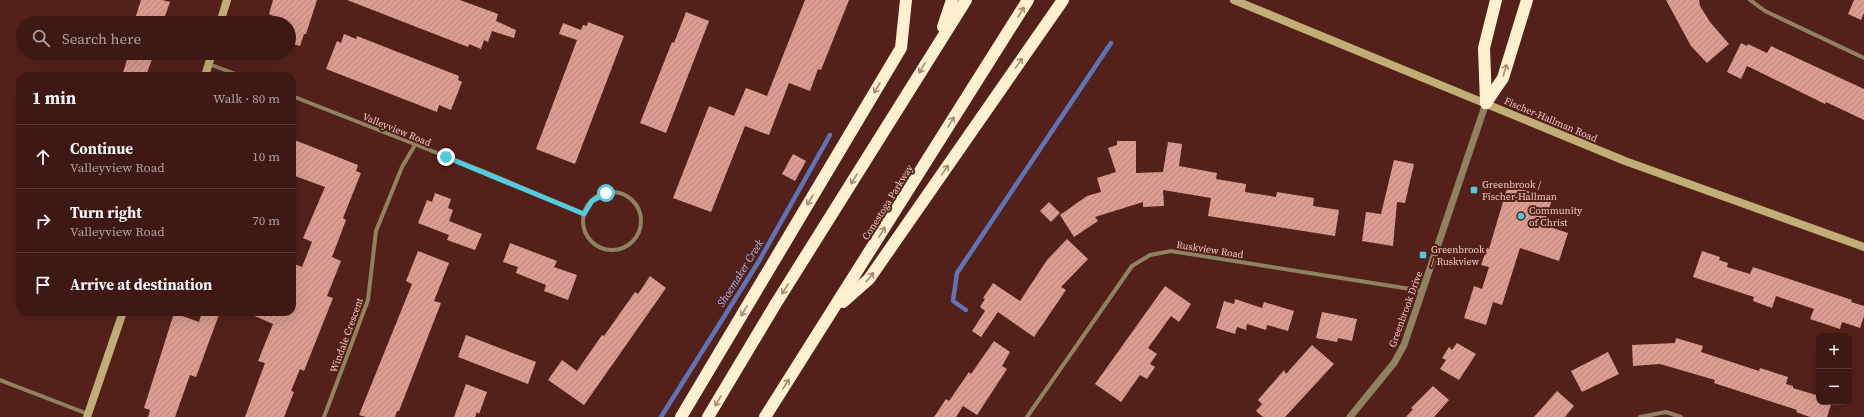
<!DOCTYPE html>
<meta charset="utf-8">
<style>
:root{--surface:#3e1914;--page:#492622;--text:#f1f3f6;--muted:#ada0a0;--line:#573834}
body{margin:0;font-family:"Source Serif 4",serif;background:var(--page);color:var(--text)}
.controls{position:absolute;right:12px;bottom:12px;display:grid;overflow:hidden;border-radius:8px;box-shadow:0 4px 16px #0002}
.controls button{width:36px;height:36px;display:grid;place-items:center;padding:0;border:0;border-bottom:1px solid var(--line);background:var(--surface);color:var(--text);font:20px sans-serif}
.stop{position:absolute;width:12px;height:12px;margin:-9px;border:3px solid #54cade;border-radius:50%;background:#fff}
.stop.end{background:#54cade;border-color:#fff;box-shadow:0 1px 4px #0008}
.list{margin:0;padding:0;list-style:none}
h2{display:flex;justify-content:space-between;align-items:center;height:52px;margin:0;padding:0 16px;font-size:17px}
h2 small{font-size:13px;font-weight:400;color:var(--muted)}
.list li{display:grid;grid-template-columns:26px 1fr auto;gap:12px;align-items:center;box-sizing:border-box;height:64px;padding:0 16px;border-top:1px solid var(--line)}
.list b{display:block;font-size:15px;white-space:nowrap}
.list p{margin:0;font-size:13px;white-space:nowrap;color:var(--muted)}
.list em{font-size:13px;font-style:normal;color:var(--muted)}
.icon{flex:none;width:22px;height:22px;fill:none;stroke:currentColor;stroke-width:2;stroke-linecap:round;stroke-linejoin:round}
.map{position:relative;flex:none;width:1864px;height:417px;overflow:hidden}
.search{position:absolute;background:var(--surface);box-shadow:0 4px 16px #0002;left:16px;top:16px;width:280px;height:44px;display:flex;align-items:center;gap:10px;box-sizing:border-box;padding:0 14px;border-radius:22px;color:var(--muted);font-size:15px}
.panel{position:absolute;background:var(--surface);box-shadow:0 4px 16px #0002;left:16px;top:72px;width:280px;height:244px;border-radius:12px}
.map>svg:first-child{display:block}
.lines{fill:none;stroke-linecap:round;stroke-linejoin:round}
.stream{stroke:#5f73b9;stroke-width:4.5}
.building{fill:url(#building-hatch)}
.minor{stroke:#8e8260;stroke-width:4}
.tertiary{stroke:#8e8260;stroke-width:7}
.secondary{stroke:#c1ae77;stroke-width:8}
.motorway{stroke:#fcf0d0;stroke-width:12}
.oneway{stroke:#a88875}
.route{stroke:#54cade;stroke-width:5}
.poi-dot{fill:#54cade;stroke:#53211a;stroke-width:1.5}
.labels{text-anchor:middle;stroke-width:4;stroke-linejoin:round;paint-order:stroke}
.street-label{font-size:10px;fill:#eac9c3;stroke:#53211a}
.poi-label{font-size:10px;fill:#eac9c3;stroke:#53211a;text-anchor:start}
.water-label{font-size:11px;font-style:italic;fill:#abbef8;stroke:#53211a}
</style>
<div class="map">
<svg width="1864" height="417" viewBox="0 0 1864 417">
<defs>
<pattern id="building-hatch" width="6" height="6" patternUnits="userSpaceOnUse"><rect width="6" height="6" fill="#db9d92"/><path d="M-1 1l2-2M0 6l6-6M5 7l2-2" fill="none" stroke="#b6857c"/></pattern>
</defs>
<rect width="100%" height="100%" fill="#53211a"/>
<g class="lines">
<g class="stream">
<polyline points="966,310 953,301 957,273 1111,43"/>
<polyline points="661,417 759,261 830,135"/>
</g>
</g>
<g class="building">
<polygon points="141,0 162,0 170,2 164,19 159,17 157,23 148,23 135,19"/>
<polygon points="273,0 317,0 306,34 304,34 300,46 289,43 289,23 274,23 276,17 269,14"/>
<polygon points="347,0 460,0 498,14 496,21 516,30 514,38 492,31 488,42 484,40 481,49 469,44 468,47"/>
<polygon points="805,0 849,0 821,70 818,69 810,91 789,83 769,135 745,126 711,212 673,198 709,106 734,116 746,88 767,96"/>
<polygon points="1666,0 1699,0 1700,6 1710,22 1729,44 1707,63 1691,46"/>
<polygon points="1854,0 1864,0 1864,13 1861,20 1848,14"/>
<polygon points="686,12 709,21 666,133 640,123 672,42 674,43"/>
<polygon points="588,22 624,36 575,164 536,149 577,40 559,34 563,23 581,30 583,25 587,26"/>
<polygon points="344,34 356,39 357,36 459,76 458,80 462,82 451,110 439,105 437,112 326,69 337,41 341,43"/>
<polygon points="1741,43 1747,46 1748,44 1767,53 1771,46 1864,89 1864,120 1826,102 1825,104 1747,66 1741,79 1727,72"/>
<polygon points="129,53 148,53 146,58 152,59 146,76 122,76"/>
<polygon points="292,139 358,165 356,171 361,173 343,218 346,220 332,257 341,261 327,296 333,298 304,371 300,369 291,391 294,392 284,417 245,417 265,363 258,361 273,324 245,312 292,312 292,263 302,267 312,242 303,238 325,187 292,175"/>
<polygon points="1117,141 1136,141 1136,173 1163,172 1168,142 1182,144 1179,166 1217,173 1216,179 1246,184 1245,192 1276,197 1277,192 1314,198 1313,206 1339,210 1335,236 1208,216 1211,198 1163,190 1164,206 1143,207 1143,202 1095,217 1098,221 1074,237 1060,215 1087,196 1101,192 1097,178 1116,172 1108,148 1117,145"/>
<polygon points="793,154 806,161 795,181 782,174"/>
<polygon points="1394,160 1414,164 1405,203 1397,202 1393,246 1362,241 1366,212 1381,214"/>
<polygon points="1508,185 1552,199 1544,225 1568,233 1559,261 1520,248 1502,305 1493,302 1486,325 1464,318 1474,286 1482,289 1489,267 1481,265 1487,248 1489,249"/>
<polygon points="435,193 451,199 448,208 453,210 449,221 482,234 475,250 447,240 449,235 418,223 427,200 432,202"/>
<polygon points="1049,202 1060,213 1051,222 1040,211"/>
<polygon points="1067,239 1088,259 1061,287 1066,290 1034,337 998,312 981,337 972,331 985,311 980,307 985,299 983,298 993,283 1020,301 1047,260"/>
<polygon points="510,243 557,261 554,267 577,275 568,300 544,291 546,285 516,273 518,267 503,262"/>
<polygon points="418,251 449,263 434,301 441,303 399,411 397,411 395,417 366,417 359,415 412,284 406,281"/>
<polygon points="1702,251 1720,257 1719,260 1728,263 1727,267 1750,274 1753,267 1852,300 1851,302 1864,306 1864,316 1860,328 1842,322 1840,329 1810,319 1814,309 1776,296 1772,308 1753,301 1754,297 1693,277"/>
<polygon points="650,276 666,288 584,405 548,380 562,360 577,371 602,335 604,336 635,292 638,294"/>
<polygon points="1165,286 1191,304 1179,322 1171,316 1148,348 1157,354 1150,364 1155,367 1147,379 1140,375 1121,402 1095,384"/>
<polygon points="1235,299 1262,308 1264,302 1294,311 1288,331 1267,325 1266,330 1247,324 1246,330 1237,327 1235,334 1216,328 1224,301 1234,304"/>
<polygon points="202,312 220,312 196,377 190,375 175,417 148,417 150,410 144,408 174,313 199,322"/>
<polygon points="1322,312 1357,319 1352,341 1338,338 1337,342 1316,338"/>
<polygon points="466,335 536,362 528,384 458,357"/>
<polygon points="1676,338 1703,346 1701,352 1759,371 1760,368 1788,377 1786,384 1793,386 1793,388 1819,396 1819,402 1832,402 1827,417 1810,417 1796,412 1797,410 1714,383 1715,380 1660,364 1633,366 1632,345 1675,343"/>
<polygon points="994,341 1010,352 1002,366 1007,369 977,415 963,406 956,417 934,417 946,399 949,401 969,372 971,374"/>
<polygon points="1457,343 1476,354 1459,380 1440,369 1446,360 1442,358 1449,347 1452,350"/>
<polygon points="1312,345 1334,364 1285,417 1263,417 1256,411 1262,404 1258,400 1284,370 1286,374"/>
<polygon points="1608,352 1619,374 1582,392 1571,371"/>
<polygon points="466,384 487,392 479,414 477,412 475,417 454,417"/>
<polygon points="1433,386 1449,400 1434,417 1406,417 1413,409 1411,408"/>
<polygon points="1557,391 1574,406 1565,417 1534,417"/>
</g>
<g class="lines">
<g class="minor">
<polyline points="1750,0 1765,11 1864,58"/>
<polyline points="209,64 241,76"/>
<polyline points="292,96 483,171 584,214"/>
<circle cx="612" cy="221" r="29"/>
<polyline points="0,380 88,414"/>
<polyline points="324,417 368,300 376,231 402,167 415,145"/>
<polyline points="1027,417 1132,266 1150,255 1171,251 1423,291"/>
<polyline points="1640,417 1666,412 1681,417"/>
</g>
<polyline class="tertiary" points="1350,417 1394,363 1404,345 1486,103"/>
<g class="secondary">
<polyline points="1234,0 1625,161 1864,247"/>
<polyline points="220,23 227,0"/>
<polyline points="205,76 212,53"/>
<polyline points="87,417 123,312"/>
</g>
<g class="motorway">
<polyline points="943,27 952,0"/>
<polyline points="1486,103 1503,78 1527,0"/>
<polyline points="1486,103 1484,48 1496,0"/>
<polyline points="843,302 869,279 1063,0"/>
<polyline points="681,417 901,48 906,0"/>
<polyline points="708,417 775,305 966,0"/>
<polyline points="765,417 1028,0"/>
</g>
</g>
<defs><path id="oneway-shaft" d="M-6 0H5M1.5-3L5.5 0L1.5 3" fill="none" stroke-width="1.6" stroke-linecap="round" stroke-linejoin="round"/></defs>
<g class="oneway">
<use href="#oneway-shaft" transform="translate(1021 12) rotate(-58)"/>
<use href="#oneway-shaft" transform="translate(1019 63) rotate(-55)"/>
<use href="#oneway-shaft" transform="translate(922 68) rotate(122)"/>
<use href="#oneway-shaft" transform="translate(1505 70) rotate(-74)"/>
<use href="#oneway-shaft" transform="translate(877 88) rotate(121)"/>
<use href="#oneway-shaft" transform="translate(951 122) rotate(-58)"/>
<use href="#oneway-shaft" transform="translate(945 170) rotate(-55)"/>
<use href="#oneway-shaft" transform="translate(854 179) rotate(122)"/>
<use href="#oneway-shaft" transform="translate(810 200) rotate(121)"/>
<use href="#oneway-shaft" transform="translate(882 232) rotate(-58)"/>
<use href="#oneway-shaft" transform="translate(870 277) rotate(-51)"/>
<use href="#oneway-shaft" transform="translate(785 289) rotate(122)"/>
<use href="#oneway-shaft" transform="translate(744 311) rotate(121)"/>
<use href="#oneway-shaft" transform="translate(786 384) rotate(-57)"/>
<use href="#oneway-shaft" transform="translate(718 401) rotate(121)"/>
</g>
<g class="lines">
<polyline class="route" points="446,157 584,214 592,201 606,193"/>
</g>
<g class="poi-dot">
<rect x="1470" y="186" width="8" height="8" rx="2"/>
<circle cx="1521" cy="216" r="4"/>
<rect x="1419" y="251" width="8" height="8" rx="2"/>
</g>
<g class="labels">
<g class="street-label">
<text transform="translate(1551 119) rotate(23)" y="4">Fischer-Hallman Road</text>
<text transform="translate(397 129) rotate(22)" y="4">Valleyview Road</text>
<text transform="translate(887 202) rotate(-58)" y="4">Conestoga Parkway</text>
<text transform="translate(1210 249) rotate(9)" y="4">Ruskview Road</text>
<text transform="translate(1405 309) rotate(-70)" y="4">Greenbrook Drive</text>
<text transform="translate(346 335) rotate(-70)" y="4">Windale Crescent</text>
</g>
<g class="poi-label">
<text x="1482" y="188">Greenbrook /<tspan x="1482" dy="12">Fischer-Hallman</tspan></text>
<text x="1529" y="214">Community<tspan x="1529" dy="12">of Christ</tspan></text>
<text x="1431" y="253">Greenbrook<tspan x="1431" dy="12">/ Ruskview</tspan></text>
</g>
<g class="water-label">
<text transform="translate(740 273) rotate(-58)" y="4">Shoemaker Creek</text>
</g>
</g>
</svg>
<div class="controls">
<button>+</button>
<button>−</button>
</div>
<div class="stop" style="left:606px;top:193px"></div>
<div class="stop end" style="left:446px;top:157px"></div>
<div class="search"><svg class="icon" aria-label="search" viewBox="0 0 24 24"><circle cx="10" cy="10" r="6"/><path d="M15 15l6 6"/></svg>Search here</div>
<section class="panel">
<h2>1 min<small>Walk · 80 m</small></h2>
<ul class="list">
<li><svg class="icon" aria-label="ahead" viewBox="0 0 24 24"><path d="M12 20V5M6 11l6-6 6 6"/></svg><div><b>Continue</b><p>Valleyview Road</p></div><em>10 m</em></li>
<li><svg class="icon" aria-label="right" viewBox="0 0 24 24"><path d="M7 20v-9h11M14 6l5 5-5 5"/></svg><div><b>Turn right</b><p>Valleyview Road</p></div><em>70 m</em></li>
<li><svg class="icon" aria-label="arrive" viewBox="0 0 24 24"><path d="M6 21V4h12l-3 4 3 4H6"/></svg><div><b>Arrive at destination</b></div></li>
</ul>
</section>
</div>
